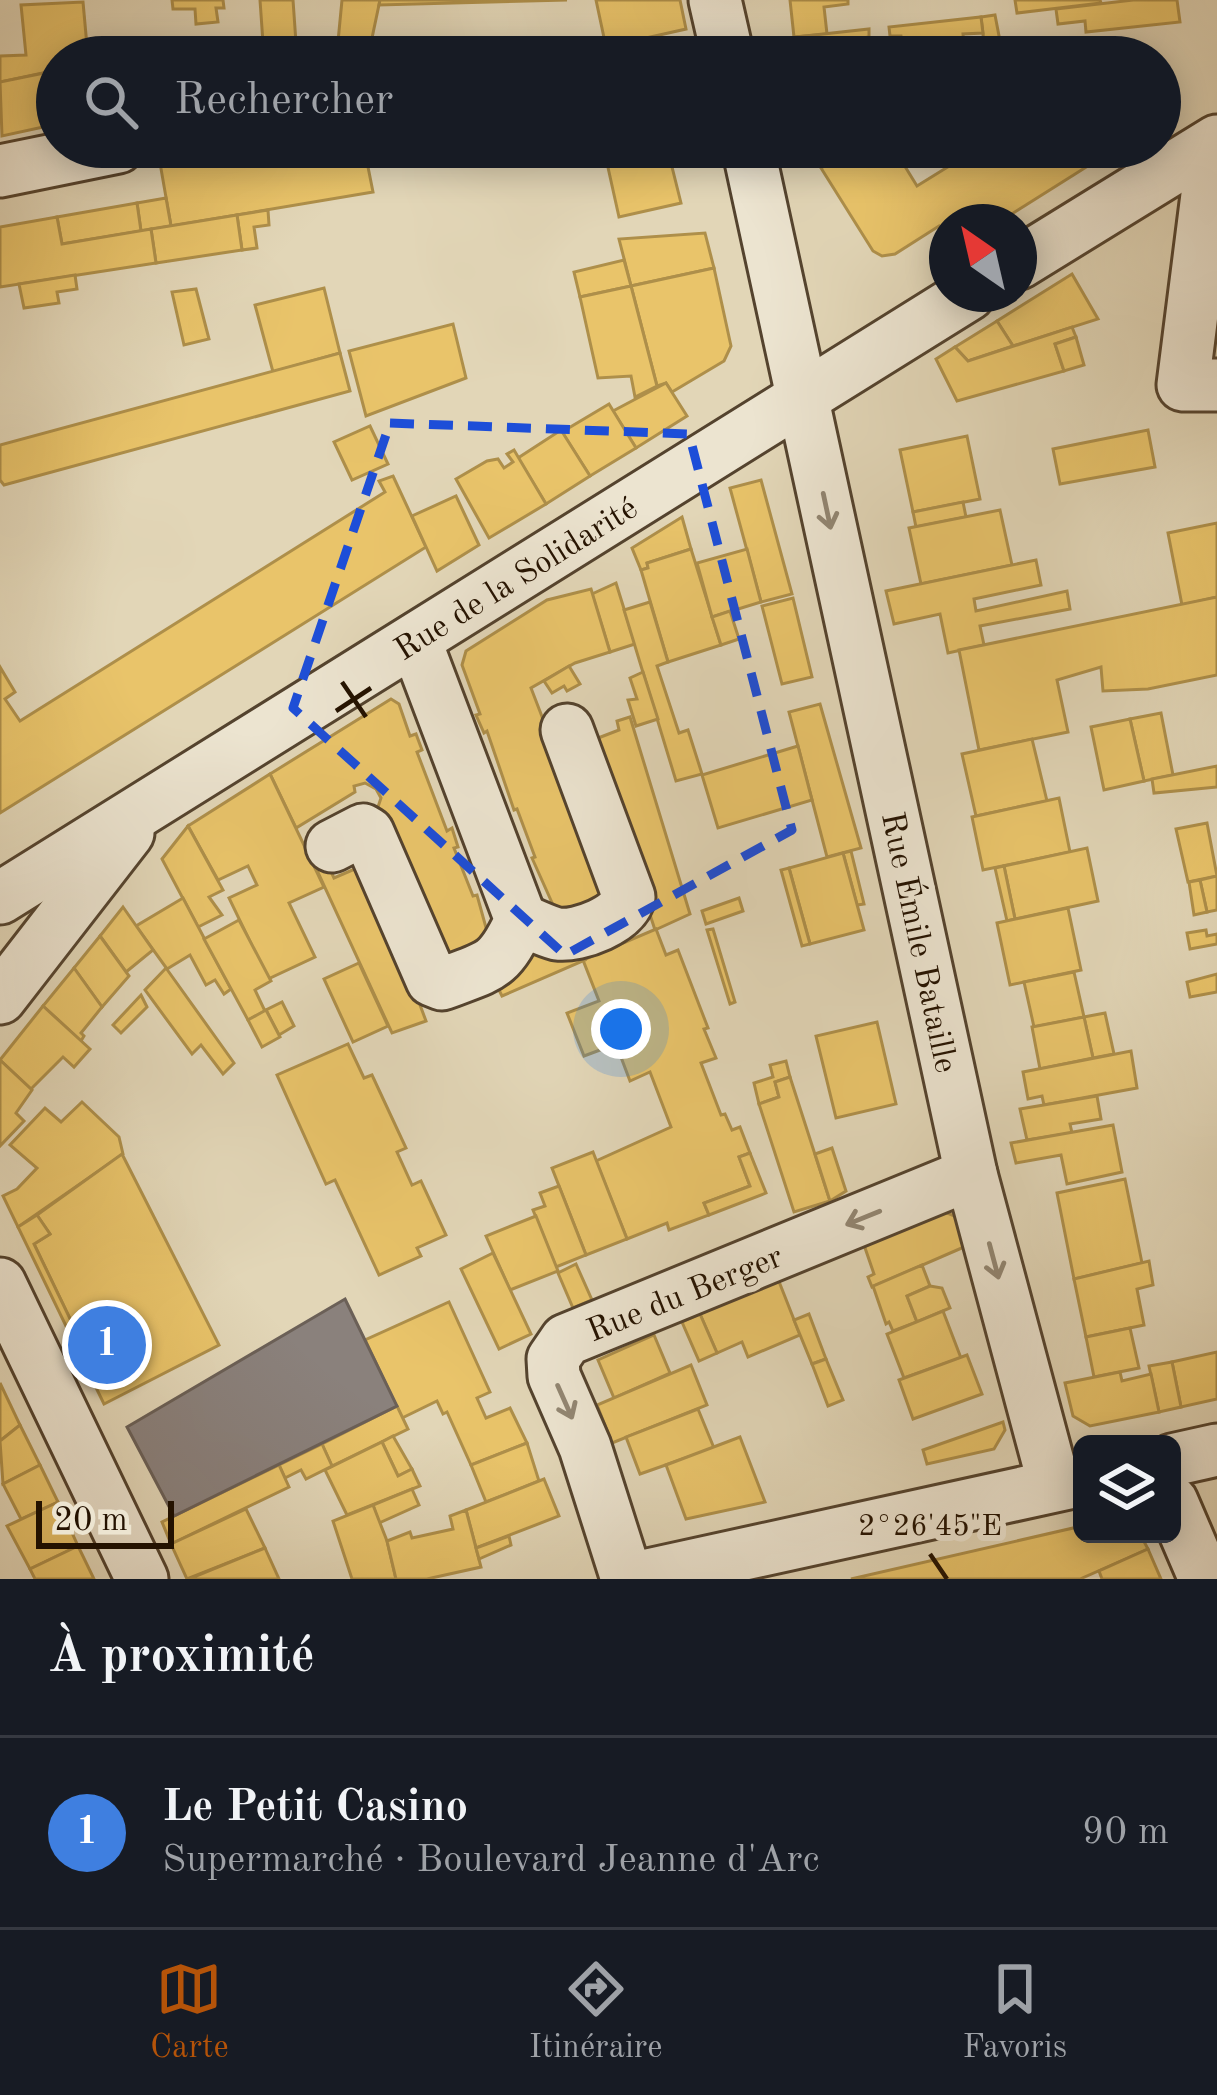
<!DOCTYPE html>
<html lang="fr">
<meta charset="utf-8">
<style>
:root{--surface:#171b24;--page:#20242c;--text:#f1f3f6;--muted:#9ea1a6;--line:#363941;--accent:#b45309}
body{margin:0;font-family:"Old Standard TT",serif;background:var(--page);color:var(--text)}
.controls{position:absolute;right:36px;bottom:36px;display:grid;overflow:hidden;border-radius:18px;box-shadow:0 6px 30px #0003}
.controls button{width:108px;height:108px;display:grid;place-items:center;padding:0;border:0;border-bottom:3px solid var(--line);background:var(--surface);color:var(--text);font:60px sans-serif}
.compass{position:absolute;left:929px;top:204px;width:108px;height:108px;border-radius:50%;background:var(--surface);box-shadow:0 6px 30px #0003;rotate:326deg}
.scale{position:absolute;left:36px;bottom:30px;width:138px;box-sizing:border-box;padding-left:12px;border:6px solid #241200;border-top:0;font-size:33px;line-height:42px;white-space:nowrap;color:#241200;-webkit-text-stroke:9px #ece4d0;paint-order:stroke}
.you{position:absolute;left:621px;top:1029px;width:42px;height:42px;margin:-30px;border:9px solid #fff;border-radius:50%;background:#1a73e8;box-shadow:0 0 0 18px #1a73e833}
.badge{display:grid;place-items:center;width:78px;height:78px;border-radius:50%;background:var(--accent);color:#fff;font-size:39px;font-weight:700}
.pin{position:absolute;translate:-50% -50%;border:6px solid #fff;box-shadow:0 3px 12px #0006}
.list{margin:0;padding:0;list-style:none}
h2{display:flex;justify-content:space-between;align-items:center;height:156px;margin:0;padding:0 48px;font-size:51px}
h2 small{font-size:39px;font-weight:400;color:var(--muted)}
.list li{display:grid;grid-template-columns:78px 1fr auto;gap:36px;align-items:center;box-sizing:border-box;height:192px;padding:0 48px;border-top:3px solid var(--line)}
.list b{display:block;font-size:45px;white-space:nowrap}
.list p{margin:0;font-size:39px;white-space:nowrap;color:var(--muted)}
.list em{font-size:39px;font-style:normal;color:var(--muted)}
.icon{flex:none;width:66px;height:66px;fill:none;stroke:currentColor;stroke-width:2;stroke-linecap:round;stroke-linejoin:round}
.map{position:relative;flex:none;width:1217px;height:1579px;overflow:hidden}
.search{position:absolute;background:var(--surface);box-shadow:0 6px 30px #0003;left:36px;right:36px;top:36px;height:132px;display:flex;align-items:center;gap:30px;box-sizing:border-box;padding:0 42px;border-radius:66px;color:var(--muted);font-size:45px}
.sheet{height:348px;background:var(--surface)}
nav{display:flex;justify-content:space-around;align-items:center;box-sizing:border-box;height:168px;border-top:3px solid var(--line);background:var(--surface);font-size:33px;color:var(--muted)}
nav a{display:grid;justify-items:center;gap:6px}
nav .on{color:var(--accent)}
.map>svg:first-child{display:block}
.homes{fill:#e9c46a;stroke:#ae8f4a;stroke-width:3}
.industry{fill:#8a817c;stroke:#6b6057;stroke-width:3}
.lines{fill:none;stroke-linecap:round;stroke-linejoin:round}
.minor-casing{stroke:#54432e;stroke-width:57}
.minor{stroke:#ece4d0;stroke-width:51}
.oneway{stroke:#928672}
.marked{fill:none;stroke:#1d4ed8;stroke-width:9;stroke-dasharray:24 15;stroke-linejoin:round}
.ticks{fill:none;stroke:#241200;stroke-width:4.5}
.labels{text-anchor:middle;stroke-width:12;stroke-linejoin:round;paint-order:stroke}
.street-label{font-size:33px;fill:#241200;stroke:#ece4d0}
.ticks-label{font-size:30px;text-anchor:middle;fill:#241200;stroke:#ece4d0;stroke-width:12;stroke-linejoin:round;paint-order:stroke}
</style>
<div class="map">
<svg width="1217" height="1579" viewBox="0 0 1217 1579">
<rect width="100%" height="100%" fill="#e2d6b7"/>
<filter id="stains"><feTurbulence type="fractalNoise" baseFrequency=".00167" numOctaves="4"/><feColorMatrix values="0 0 0 0 .2 0 0 0 0 .09 0 0 0 0 .02 0 0 0 .5 -.17"/></filter>
<radialGradient id="worn" r=".72"><stop offset=".6" stop-color="#630" stop-opacity="0"/><stop offset="1" stop-color="#630" stop-opacity=".3"/></radialGradient>
<g class="homes">
<polygon points="172,0 223,0 224,8 216,8 218,22 196,24 195,9 173,9"/>
<polygon points="260,0 293,0 297,57 264,57"/>
<polygon points="342,0 380,0 368,57 297,57 297,54 337,52"/>
<polygon points="380,0 567,0 379,5"/>
<polygon points="596,0 680,0 686,29 606,47"/>
<polygon points="790,0 848,0 848,4 824,7 827,34 794,37"/>
<polygon points="1015,0 1100,0 1101,3 1017,13"/>
<polygon points="1133,0 1177,0 1180,22 1086,32 1085,21 1058,24 1056,9"/>
<polygon points="83,2 88,57 57,57 57,70 0,82 0,56 26,55 21,5"/>
<polygon points="995,15 1000,41 984,43 981,17"/>
<polygon points="981,17 983,33 963,34 964,45 903,53 901,36 890,36 889,27"/>
<polygon points="869,29 869,37 862,38 864,50 801,57 764,57 760,41"/>
<polygon points="227,45 228,57 159,57 159,48"/>
<polygon points="54,71 57,124 2,136 0,82"/>
<polygon points="230,147 364,147 373,192 171,226 160,163"/>
<polygon points="550,147 582,147 584,158 553,163"/>
<polygon points="638,147 667,147 681,203 619,217 605,154"/>
<polygon points="855,147 893,147 917,186 980,147 1118,147 999,222 947,222 947,239 939,226 895,254 882,256 873,251 821,168"/>
<polygon points="166,198 171,226 141,231 137,203"/>
<polygon points="137,203 141,231 62,244 57,217"/>
<polygon points="268,210 269,225 254,227 257,248 242,250 237,215"/>
<polygon points="237,215 242,250 156,263 151,229"/>
<polygon points="57,217 62,244 151,229 156,263 0,287 0,227"/>
<polygon points="705,233 714,268 631,286 619,239"/>
<polygon points="624,260 631,286 580,297 574,272"/>
<polygon points="714,268 731,346 724,361 672,392 666,383 657,386 631,286"/>
<polygon points="1072,274 1098,319 1013,346 997,321"/>
<polygon points="75,275 77,289 57,292 59,303 24,308 19,284"/>
<polygon points="631,286 657,386 635,397 631,376 598,378 580,297"/>
<polygon points="324,288 340,353 273,372 255,305"/>
<polygon points="196,289 209,339 184,345 172,292"/>
<polygon points="997,321 1013,346 968,361 955,347"/>
<polygon points="453,324 466,378 366,416 349,351"/>
<polygon points="1072,327 1076,337 1055,344 1064,371 957,401 936,359 955,347 968,361"/>
<polygon points="1076,337 1084,365 1064,371 1055,344"/>
<polygon points="340,353 350,391 4,485 0,480 0,445"/>
<polygon points="666,383 687,416 636,448 613,411"/>
<polygon points="609,404 636,448 590,476 562,432"/>
<polygon points="370,426 388,464 352,480 334,442"/>
<polygon points="561,430 590,476 546,504 518,458"/>
<polygon points="1148,430 1155,467 1060,484 1053,449"/>
<polygon points="967,436 980,499 913,512 900,450"/>
<polygon points="514,450 546,504 489,538 456,479 487,461 498,459 504,468 513,462 507,454"/>
<polygon points="393,476 426,547 0,813 0,667 15,692 5,699 20,721 385,492 379,481"/>
<polygon points="761,480 792,594 761,602 730,488"/>
<polygon points="456,496 479,545 437,571 412,516"/>
<polygon points="963,502 966,517 916,527 913,512"/>
<polygon points="1000,510 1012,565 921,584 909,528"/>
<polygon points="682,517 691,549 647,563 648,568 641,570 632,548"/>
<polygon points="1217,523 1217,597 1182,605 1168,533"/>
<polygon points="691,549 721,645 668,662 641,570 648,568 647,563"/>
<polygon points="747,549 761,602 712,617 697,563"/>
<polygon points="1036,560 1041,585 974,599 976,611 1067,591 1070,609 980,626 984,645 948,653 940,614 894,624 886,591"/>
<polygon points="616,583 635,644 610,652 592,594"/>
<polygon points="591,589 610,652 575,663 531,688 611,896 558,916 532,858 535,857 517,809 514,810 487,731 484,733 476,715 480,714 462,665 466,651 547,600"/>
<polygon points="1217,597 1217,675 1148,689 1103,691 1101,667 1057,680 1068,732 979,750 959,650"/>
<polygon points="793,598 812,677 782,684 762,606"/>
<polygon points="650,602 668,662 657,666 679,733 688,730 702,774 676,781 624,610"/>
<polygon points="730,611 739,639 721,645 712,617"/>
<polygon points="569,666 580,684 567,691 564,686 552,693 544,681"/>
<polygon points="643,672 658,719 636,726 628,700 637,699 630,678"/>
<polygon points="391,699 399,704 410,736 416,734 422,750 417,752 447,831 452,828 458,847 454,848 473,896 477,895 490,942 436,961 377,810 381,798 376,789 365,783 354,786 355,792 296,828 270,774"/>
<polygon points="820,704 861,848 827,857 789,712"/>
<polygon points="1161,713 1173,775 1144,781 1130,719"/>
<polygon points="630,717 690,914 655,930 593,740 619,730 617,721"/>
<polygon points="1130,719 1144,781 1104,790 1091,727"/>
<polygon points="1032,739 1047,801 976,816 962,754"/>
<polygon points="798,746 812,800 718,828 702,775"/>
<polygon points="1217,766 1217,787 1154,793 1152,779"/>
<polygon points="270,774 324,887 289,903 315,957 268,979 229,898 257,885 248,866 218,880 188,826"/>
<polygon points="1059,798 1070,852 983,870 972,817"/>
<polygon points="1207,823 1217,876 1188,882 1176,829"/>
<polygon points="188,826 223,890 209,897 222,915 198,927 162,859"/>
<polygon points="1087,848 1098,901 1015,919 1004,866"/>
<polygon points="851,851 864,904 857,905 843,853"/>
<polygon points="843,853 864,930 810,944 789,868"/>
<polygon points="326,861 334,878 357,868 393,957 401,954 426,1021 392,1033 315,866"/>
<polygon points="1004,866 1015,919 1007,921 995,868"/>
<polygon points="789,868 810,944 802,946 781,870"/>
<polygon points="1217,876 1217,910 1207,912 1200,880"/>
<polygon points="1200,880 1207,912 1194,915 1189,882"/>
<polygon points="183,898 231,989 224,994 215,980 206,985 190,955 167,969 136,926"/>
<polygon points="739,898 743,911 706,924 702,911"/>
<polygon points="123,907 153,950 126,972 100,936"/>
<polygon points="1068,908 1081,970 1010,985 997,923"/>
<polygon points="239,920 271,981 255,990 265,1011 248,1020 204,939"/>
<polygon points="656,929 666,955 678,950 708,1028 704,1029 716,1058 701,1063 721,1115 725,1114 732,1130 740,1127 750,1153 739,1157 750,1186 704,1203 709,1215 669,1230 667,1223 627,1239 596,1161 671,1127 650,1072 630,1081 616,1044 584,1056 567,1013 599,1001 583,960"/>
<polygon points="713,929 735,1002 730,1004 707,930"/>
<polygon points="1206,930 1207,936 1217,934 1217,944 1190,949 1187,933"/>
<polygon points="100,936 129,976 102,1007 74,968"/>
<polygon points="577,942 585,960 502,996 492,976 547,943"/>
<polygon points="359,963 388,1026 353,1042 324,979"/>
<polygon points="74,968 102,1007 81,1033 84,1036 81,1041 43,1006"/>
<polygon points="166,968 234,1063 223,1074 201,1045 192,1054 145,990"/>
<polygon points="1074,972 1084,1017 1034,1027 1024,982"/>
<polygon points="1217,974 1217,992 1190,997 1187,982"/>
<polygon points="141,995 147,1007 121,1033 113,1025"/>
<polygon points="282,1002 294,1026 279,1035 266,1010"/>
<polygon points="43,1006 90,1049 74,1067 63,1057 31,1089 0,1060"/>
<polygon points="266,1010 280,1037 262,1047 248,1020"/>
<polygon points="1105,1013 1114,1054 1093,1058 1084,1017"/>
<polygon points="1084,1017 1093,1058 1040,1069 1032,1027"/>
<polygon points="877,1022 896,1104 836,1118 816,1036"/>
<polygon points="348,1044 364,1078 372,1075 406,1148 397,1152 412,1185 421,1181 446,1235 417,1248 421,1256 379,1275 335,1180 326,1184 277,1075"/>
<polygon points="1131,1051 1137,1088 1044,1105 1042,1096 1028,1099 1023,1072"/>
<polygon points="0,1060 32,1090 16,1113 24,1121 0,1146"/>
<polygon points="786,1061 790,1077 775,1082 779,1097 759,1104 754,1083 773,1077 770,1065"/>
<polygon points="790,1077 830,1201 794,1212 759,1104 779,1097 775,1082"/>
<polygon points="1097,1096 1101,1119 1070,1124 1072,1133 1027,1140 1020,1109"/>
<polygon points="82,1102 119,1137 123,1154 18,1227 3,1196 17,1189 37,1168 10,1145 45,1108 61,1122"/>
<polygon points="1113,1125 1122,1172 1067,1184 1061,1155 1016,1163 1011,1143"/>
<polygon points="832,1148 846,1191 830,1201 815,1154"/>
<polygon points="593,1152 627,1239 586,1255 552,1168"/>
<polygon points="750,1153 766,1193 709,1215 704,1203 750,1186 739,1157"/>
<polygon points="122,1154 219,1345 104,1404 82,1359 88,1356 34,1244 50,1234 37,1215"/>
<polygon points="1125,1179 1142,1263 1074,1279 1057,1193"/>
<polygon points="559,1186 586,1255 556,1267 533,1210 545,1206 540,1193"/>
<polygon points="940,1210 957,1217 964,1247 872,1287 868,1277 874,1274 863,1242"/>
<polygon points="37,1215 50,1234 34,1244 88,1356 82,1359 18,1227"/>
<polygon points="536,1216 558,1271 510,1290 486,1236"/>
<polygon points="493,1253 531,1334 499,1349 461,1269"/>
<polygon points="1149,1261 1153,1285 1137,1289 1144,1325 1086,1337 1074,1279"/>
<polygon points="576,1264 592,1300 573,1308 558,1273"/>
<polygon points="922,1265 930,1286 907,1296 917,1322 893,1331 889,1322 886,1324 873,1286"/>
<polygon points="778,1279 800,1335 748,1357 742,1342 717,1353 700,1314"/>
<polygon points="930,1286 942,1288 950,1308 917,1322 907,1296"/>
<polygon points="449,1302 490,1392 477,1398 486,1418 510,1408 527,1443 471,1465 447,1412 443,1414 437,1401 402,1418 365,1340"/>
<polygon points="943,1311 961,1358 904,1378 887,1334"/>
<polygon points="700,1314 717,1353 699,1361 682,1322"/>
<polygon points="809,1314 826,1359 812,1364 794,1320"/>
<polygon points="1130,1328 1139,1368 1094,1377 1086,1337"/>
<polygon points="654,1335 670,1373 614,1398 598,1360"/>
<polygon points="1217,1352 1217,1399 1181,1407 1172,1362"/>
<polygon points="967,1355 982,1394 913,1419 899,1380"/>
<polygon points="826,1359 843,1400 828,1406 812,1364"/>
<polygon points="1172,1362 1181,1407 1159,1412 1149,1366"/>
<polygon points="691,1365 707,1405 612,1443 597,1405"/>
<polygon points="1120,1372 1122,1381 1151,1374 1159,1412 1090,1426 1073,1416 1065,1383"/>
<polygon points="0,1383 20,1425 0,1441"/>
<polygon points="397,1406 408,1429 332,1466 322,1444"/>
<polygon points="698,1409 714,1448 640,1474 626,1437"/>
<polygon points="1003,1422 1005,1430 994,1449 927,1464 923,1450"/>
<polygon points="20,1425 40,1465 3,1484 0,1441"/>
<polygon points="393,1436 412,1469 398,1476 382,1442"/>
<polygon points="740,1437 765,1502 686,1519 666,1465"/>
<polygon points="382,1442 398,1476 412,1469 420,1486 347,1515 325,1470"/>
<polygon points="527,1443 539,1481 486,1502 471,1465"/>
<polygon points="322,1444 332,1466 306,1479 301,1470 285,1478 279,1465"/>
<polygon points="40,1465 58,1502 21,1519 3,1484"/>
<polygon points="279,1465 289,1487 171,1544 162,1522"/>
<polygon points="544,1479 559,1516 476,1548 466,1510"/>
<polygon points="412,1489 419,1505 379,1523 373,1505"/>
<polygon points="58,1502 78,1546 30,1569 7,1526"/>
<polygon points="373,1505 387,1541 396,1579 352,1579 333,1521"/>
<polygon points="246,1509 265,1548 187,1579 171,1544"/>
<polygon points="466,1510 481,1567 427,1579 396,1579 387,1541 410,1532 412,1538 453,1529 450,1516"/>
<polygon points="1082,1526 1082,1534 1140,1534 1148,1549 1080,1579 851,1579"/>
<polygon points="509,1536 511,1545 479,1559 476,1548"/>
<polygon points="78,1546 94,1579 35,1579 30,1569"/>
<polygon points="265,1548 279,1579 189,1579"/>
<polygon points="1148,1549 1161,1579 1102,1579 1099,1571"/>
</g>
<polygon class="industry" points="345,1299 397,1406 174,1516 127,1427"/>
<g class="lines">
<g class="minor-casing">
<g id="minor">
<polyline points="715,0 728,57"/>
<polyline points="748,147 971,1174 1054,1484"/>
<polyline points="1217,170 1207,195 1183,385 1217,385"/>
<polyline points="0,171 118,147"/>
<polyline points="1019,263 1217,141"/>
<path d="M332,846L363,830L368,833L432,980L442,984C491,965 498,969 521,920L415,640"/>
<polyline points="0,898 969,294"/>
<path d="M521,920C532,924 545,931 557,934C579,937 625,919 629,897L567,730"/>
<polyline points="0,998 128,833"/>
<polyline points="0,1284 142,1579"/>
<polyline points="1172,1460 1217,1450"/>
<polyline points="1172,1502 1205,1579"/>
<polyline points="627,1579 585,1447 554,1376 553,1359 566,1340 971,1174"/>
<polyline points="630,1579 1082,1480"/>
</g>
</g>
<use href="#minor" class="minor"/>
</g>
<defs><path id="oneway-shaft" d="M-6 0H5M1.5-3L5.5 0L1.5 3" fill="none" stroke-width="1.6" stroke-linecap="round" stroke-linejoin="round" transform="scale(3)"/></defs>
<g class="oneway">
<use href="#oneway-shaft" transform="translate(827 511) rotate(78)"/>
<use href="#oneway-shaft" transform="translate(863 1218) rotate(158)"/>
<use href="#oneway-shaft" transform="translate(994 1261) rotate(75)"/>
<use href="#oneway-shaft" transform="translate(565 1402) rotate(66)"/>
</g>
<path class="marked" d="M390,423L689,434L792,830L565,955L293,708Z"/>
<path class="ticks" d="M342,682L366,717M336,711L371,688M930,1554L947,1579"/>
<g class="labels">
<g class="street-label">
<text transform="translate(515 577) rotate(-32)" y="12">Rue de la Solidarité</text>
<text transform="translate(921 942) rotate(78)" y="12">Rue Émile Bataille</text>
<text transform="translate(684 1292) rotate(-22)" y="12">Rue du Berger</text>
</g>
</g>
<g class="ticks-label">
<text x="930" y="1535">2°26'45"E</text>
</g>
<rect width="100%" height="100%" filter="url(#stains)"/>
<rect width="100%" height="100%" fill="url(#worn)"/>
</svg>
<div class="controls">
<button><svg class="icon" aria-label="layers" viewBox="0 0 24 24"><path d="M12 4l9 5-9 5-9-5zM3 14l9 5 9-5"/></svg></button>
</div>
<svg class="compass" viewBox="-18 -18 36 36"><path d="M0-13l5 13h-10z" fill="#e53935"/><path d="M0 13l5-13h-10z" fill="#9ea1a6"/></svg>
<div class="scale">20 m</div>
<div class="you"></div>
<div class="pin badge" style="left:107px;top:1345px;background:#3f7fe0">1</div>
<div class="search"><svg class="icon" aria-label="search" viewBox="0 0 24 24"><circle cx="10" cy="10" r="6"/><path d="M15 15l6 6"/></svg>Rechercher</div>
</div>
<section class="sheet">
<h2>À proximité<small></small></h2>
<ul class="list">
<li><span class="badge" style="background:#3f7fe0">1</span><div><b>Le Petit Casino</b><p>Supermarché · Boulevard Jeanne d'Arc</p></div><em>90 m</em></li>
</ul>
</section>
<nav>
<a class="on"><svg class="icon" aria-label="map" viewBox="0 0 24 24"><path d="M3 6l6-2 6 2 6-2v14l-6 2-6-2-6 2zM9 4v14M15 6v14"/></svg>Carte</a>
<a><svg class="icon" aria-label="directions" viewBox="0 0 24 24"><path d="M12 3l9 9-9 9-9-9zM9 14v-3h6M13 9l2 2-2 2"/></svg>Itinéraire</a>
<a><svg class="icon" aria-label="saved" viewBox="0 0 24 24"><path d="M7 4h10v16l-5-4-5 4z"/></svg>Favoris</a>
</nav>
